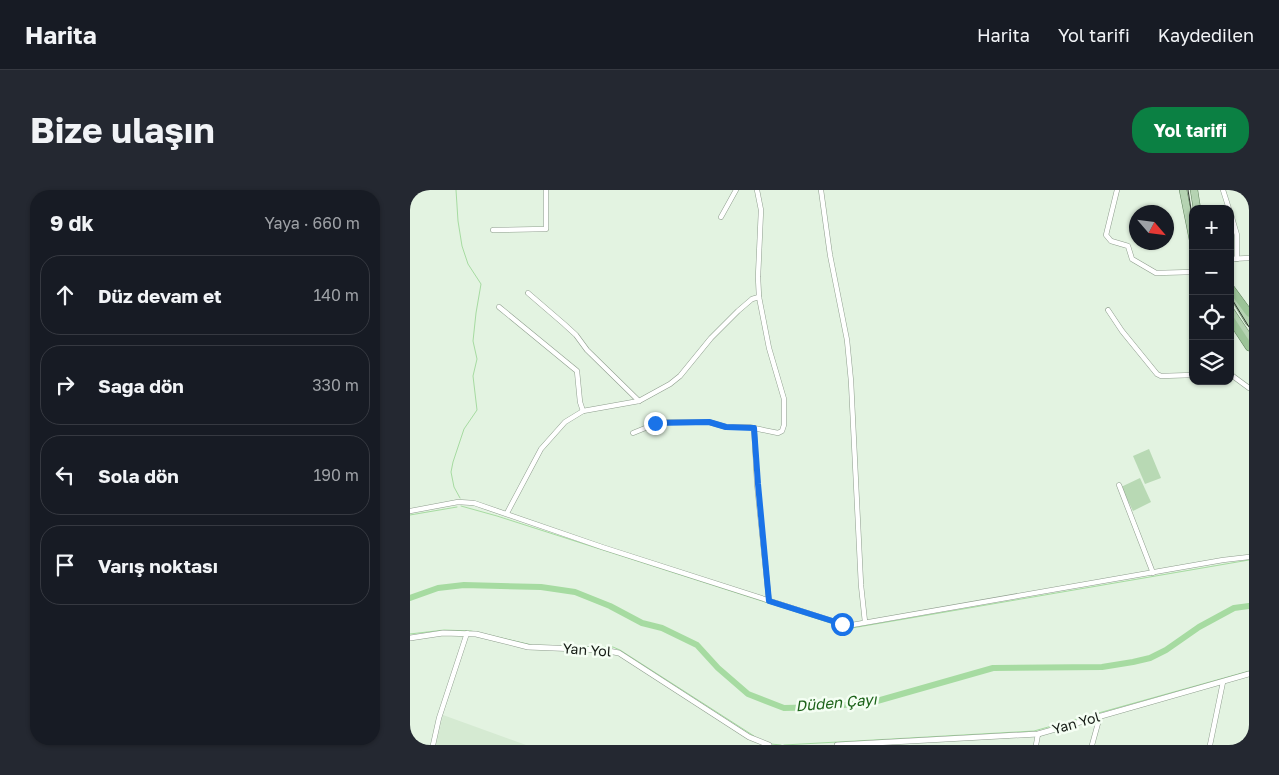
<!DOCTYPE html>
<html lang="tr">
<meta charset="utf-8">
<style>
:root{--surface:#171b24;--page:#242831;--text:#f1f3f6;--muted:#9ea1a6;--line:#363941;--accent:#0b8043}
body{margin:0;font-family:"Golos Text",sans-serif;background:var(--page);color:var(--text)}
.controls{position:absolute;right:15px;top:15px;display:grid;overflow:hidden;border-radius:10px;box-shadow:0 1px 4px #0004}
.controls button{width:45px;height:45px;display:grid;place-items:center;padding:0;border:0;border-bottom:1px solid var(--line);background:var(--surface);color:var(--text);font:25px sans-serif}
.compass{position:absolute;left:719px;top:15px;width:45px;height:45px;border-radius:50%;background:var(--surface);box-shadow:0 1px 4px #0004;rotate:118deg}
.stop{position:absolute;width:15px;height:15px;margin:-11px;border:4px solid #1a73e8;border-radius:50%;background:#fff}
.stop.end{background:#1a73e8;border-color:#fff;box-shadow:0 1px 5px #0008}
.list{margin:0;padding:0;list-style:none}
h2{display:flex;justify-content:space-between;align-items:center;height:65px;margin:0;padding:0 20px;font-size:21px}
h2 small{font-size:16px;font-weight:400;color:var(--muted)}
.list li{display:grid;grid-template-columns:32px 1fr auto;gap:15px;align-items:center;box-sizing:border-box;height:80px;margin:0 10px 10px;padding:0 10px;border:1px solid var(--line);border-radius:20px}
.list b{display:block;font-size:19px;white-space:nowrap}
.list em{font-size:16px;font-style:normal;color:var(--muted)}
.icon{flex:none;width:28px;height:28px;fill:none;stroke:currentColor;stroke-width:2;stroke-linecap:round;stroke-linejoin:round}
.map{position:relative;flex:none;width:839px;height:555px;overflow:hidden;border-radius:20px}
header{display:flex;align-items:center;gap:30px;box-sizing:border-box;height:70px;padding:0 25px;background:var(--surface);border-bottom:1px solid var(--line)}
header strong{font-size:24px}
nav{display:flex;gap:28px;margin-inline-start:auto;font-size:18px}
.intro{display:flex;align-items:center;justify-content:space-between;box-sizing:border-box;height:120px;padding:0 30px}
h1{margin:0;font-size:35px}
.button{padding:12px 22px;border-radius:20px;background:var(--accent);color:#fff;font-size:18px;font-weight:700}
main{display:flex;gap:30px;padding:0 30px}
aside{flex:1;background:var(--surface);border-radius:20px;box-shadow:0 1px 4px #0004}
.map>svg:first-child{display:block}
.built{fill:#d5ead2}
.green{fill:#b8d9b4}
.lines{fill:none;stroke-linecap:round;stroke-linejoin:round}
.stream{stroke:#a6dba1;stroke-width:1}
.river{stroke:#a6dba1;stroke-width:6}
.minor-casing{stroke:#8e9d8d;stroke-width:5.5}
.tertiary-casing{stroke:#8e9d8d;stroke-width:6}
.primary-casing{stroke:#5d7f5a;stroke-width:8}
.trunk-casing{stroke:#5d7f5a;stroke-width:8}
.minor{stroke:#fff;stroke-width:4.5}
.tertiary{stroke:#fff;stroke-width:5}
.primary{stroke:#b5d3b2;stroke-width:7}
.trunk{stroke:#9cc498;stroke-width:7}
.tram{stroke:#2f372f;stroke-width:1}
.route{stroke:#1a73e8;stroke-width:6}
.labels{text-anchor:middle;stroke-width:5;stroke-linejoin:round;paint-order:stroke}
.street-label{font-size:14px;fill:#161c16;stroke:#f4fef3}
.water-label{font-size:15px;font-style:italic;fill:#1b6218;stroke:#f4fef3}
</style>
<header>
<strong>Harita</strong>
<nav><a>Harita</a><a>Yol tarifi</a><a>Kaydedilen</a></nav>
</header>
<div class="intro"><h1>Bize ulaşın</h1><a class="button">Yol tarifi</a></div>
<main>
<aside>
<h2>9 dk<small>Yaya · 660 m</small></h2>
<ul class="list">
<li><svg class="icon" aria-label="ahead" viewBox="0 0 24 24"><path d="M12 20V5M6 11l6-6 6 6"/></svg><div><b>Düz devam et</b></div><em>140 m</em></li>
<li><svg class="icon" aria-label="right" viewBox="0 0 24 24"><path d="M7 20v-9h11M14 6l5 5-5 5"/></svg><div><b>Sağa dön</b></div><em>330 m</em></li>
<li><svg class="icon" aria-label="left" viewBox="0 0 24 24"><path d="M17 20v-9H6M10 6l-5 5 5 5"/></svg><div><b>Sola dön</b></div><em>190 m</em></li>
<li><svg class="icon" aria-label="arrive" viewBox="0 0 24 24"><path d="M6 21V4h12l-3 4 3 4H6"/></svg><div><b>Varış noktası</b></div></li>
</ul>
</aside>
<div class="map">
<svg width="839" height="555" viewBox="0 0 839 555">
<rect width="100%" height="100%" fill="#e3f3e1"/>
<polygon class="built" points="33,525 116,555 26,555"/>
<g class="green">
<polygon points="739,259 751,288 735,294 723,266"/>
<polygon points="730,288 741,312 723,321 711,297"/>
</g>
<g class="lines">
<g class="stream">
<polyline points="46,0 48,31 52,56 58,74 71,94 66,123 63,151 67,169 63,186 67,220 54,239 43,272 41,282 44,297 50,308"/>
<polyline points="51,316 87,326 433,437 442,438 839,370"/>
<polyline points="0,325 47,317"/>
<polyline points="0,444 34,440 61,441 122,455"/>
<polyline points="151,456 203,457 210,460 344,546"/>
<polyline points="361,554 371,555"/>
<polyline points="374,555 624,541 839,481"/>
</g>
<polyline class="river" points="0,408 28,398 54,395 131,397 165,402 200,416 232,433 252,438 287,455 308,478 338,504 374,518 418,517 467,511 583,478 692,477 723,472 740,468 756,460 789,437 824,418 839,416"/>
<g class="minor-casing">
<g id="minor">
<polyline points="411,0 420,65 437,150 441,191 451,395 455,432"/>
<polyline points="707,0 696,45 701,51 718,56 722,69 746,83 783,82"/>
<polyline points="813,0 819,19"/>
<polyline points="820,21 827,45 827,69"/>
<polyline points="311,27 326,0"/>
<polyline points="83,40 136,39 136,0"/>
<polyline points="820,69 839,68"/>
<polyline points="118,103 154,134 166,145 177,160 229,211"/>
<polyline points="89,117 167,181 170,212 173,221"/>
<polyline points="698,120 712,141 747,184 751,186 783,185"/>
<polyline points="820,184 839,198"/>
<polyline points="344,238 347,294 359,411"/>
<polyline points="223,243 250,232 299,232 316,237 339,237 368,243 372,241 374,235 374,209 359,158 349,107 348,87 351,20 347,0"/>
<polyline points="709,295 743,383"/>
<polyline points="0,321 48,312 64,313 192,357 432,434 442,435 813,370 839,367"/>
<polyline points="97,323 131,259 155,232 173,221 229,211 260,194 270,186 301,148 328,121 342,109 349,107"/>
<polyline points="23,555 29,528 57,443"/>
<polyline points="626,555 628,544"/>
<polyline points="682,555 690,526"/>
<polyline points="800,555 813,492"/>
</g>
</g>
<g class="tertiary-casing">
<g id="tertiary">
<polyline points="0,448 33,443 66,444 118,457 193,460 209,463 339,547 359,555"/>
<polyline points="427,555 628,544 839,484"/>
</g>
</g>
<g class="primary-casing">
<g id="primary">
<polyline points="773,0 783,50"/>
<polyline points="784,0 787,19"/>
<polyline points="821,102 839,132"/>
<polyline points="820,120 839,148"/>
</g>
</g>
<g class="trunk-casing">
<g id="trunk">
<polyline points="820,97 839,123"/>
<polyline points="820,128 839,157"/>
</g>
</g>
<use href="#minor" class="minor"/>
<use href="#tertiary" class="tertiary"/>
<use href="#primary" class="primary"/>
<use href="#trunk" class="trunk"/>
<g class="tram">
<polyline points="778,0 783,32"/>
<polyline points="820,106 839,137"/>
</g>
</g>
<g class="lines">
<polyline class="route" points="245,233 299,232 316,237 344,238 348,294 359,411 432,434"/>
</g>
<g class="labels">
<g class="street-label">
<text transform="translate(177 460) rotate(4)" y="5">Yan Yol</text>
<text transform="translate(666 533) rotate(-16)" y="5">Yan Yol</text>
</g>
<g class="water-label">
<text transform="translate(426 513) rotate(-5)" y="5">Düden Çayı</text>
</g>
</g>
</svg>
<div class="controls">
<button>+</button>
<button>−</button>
<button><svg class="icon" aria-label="locate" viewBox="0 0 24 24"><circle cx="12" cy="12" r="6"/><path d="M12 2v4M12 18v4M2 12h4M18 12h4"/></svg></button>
<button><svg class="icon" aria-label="layers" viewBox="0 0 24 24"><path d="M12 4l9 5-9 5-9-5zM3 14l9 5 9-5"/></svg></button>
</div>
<svg class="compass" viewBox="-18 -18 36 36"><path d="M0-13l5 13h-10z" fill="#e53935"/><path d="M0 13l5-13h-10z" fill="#9ea1a6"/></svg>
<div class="stop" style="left:432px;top:434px"></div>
<div class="stop end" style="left:245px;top:233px"></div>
</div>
</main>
